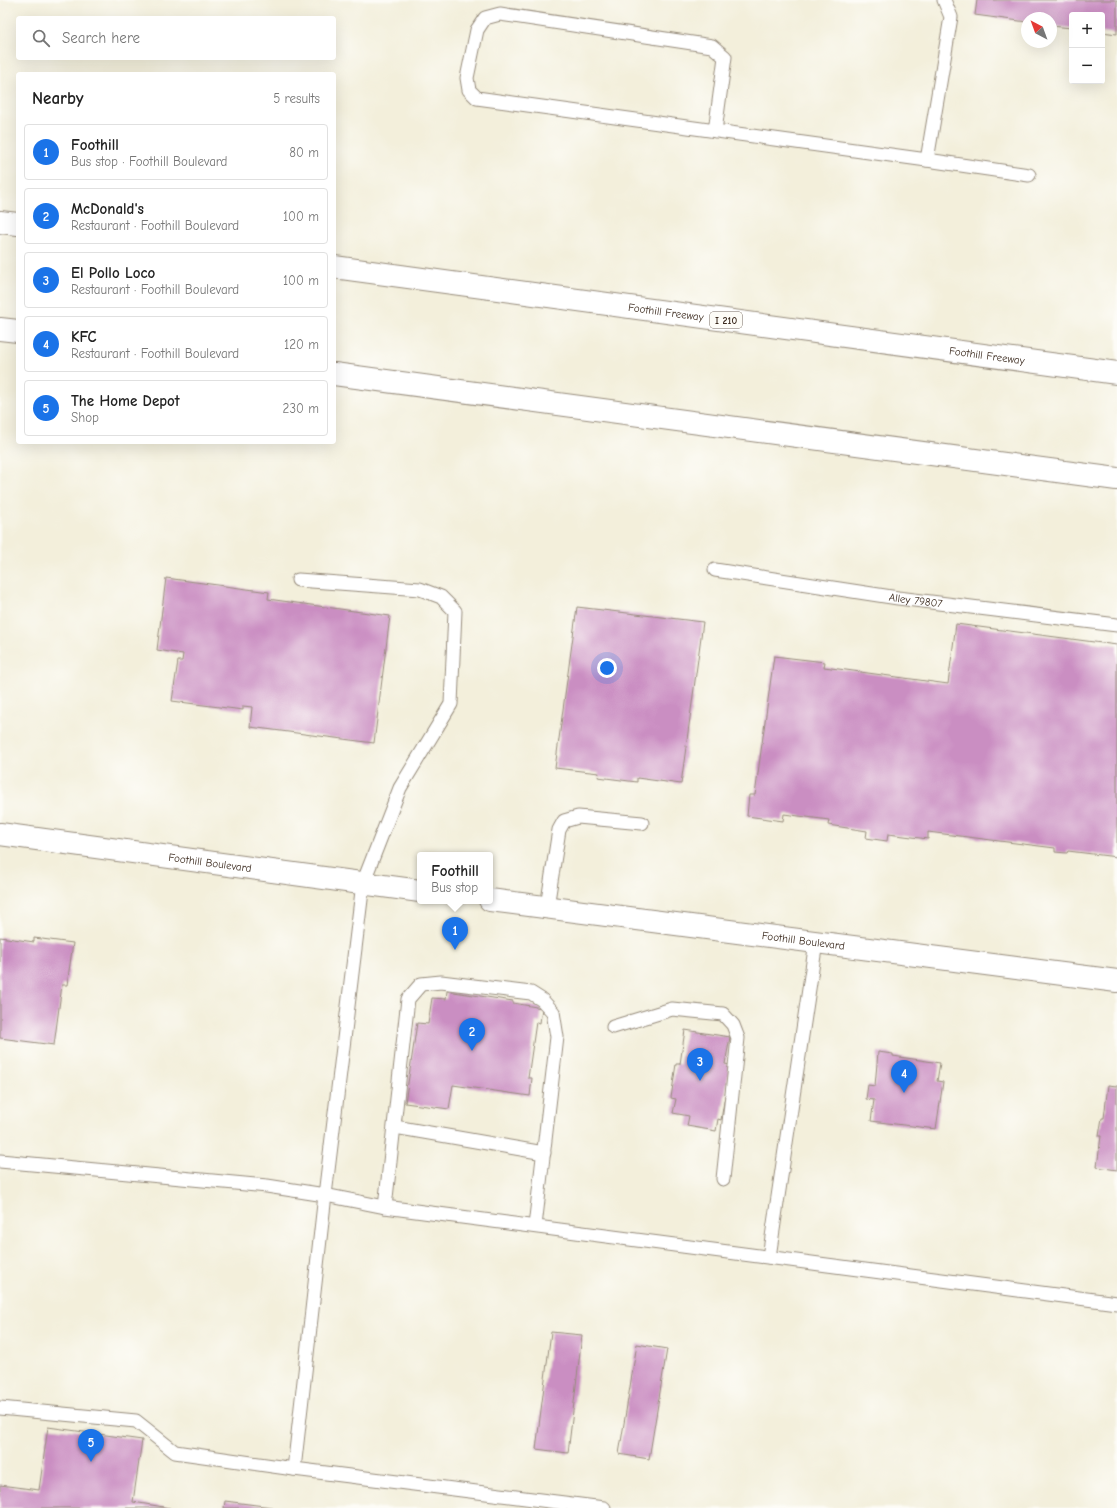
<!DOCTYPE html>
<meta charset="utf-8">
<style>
:root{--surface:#fff;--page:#f2f2f2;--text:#222;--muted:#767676;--line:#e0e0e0;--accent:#1a73e8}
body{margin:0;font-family:"Comic Neue",sans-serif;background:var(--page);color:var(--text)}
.controls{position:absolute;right:12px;top:12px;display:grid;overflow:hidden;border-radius:4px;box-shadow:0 4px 16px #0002}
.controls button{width:36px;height:36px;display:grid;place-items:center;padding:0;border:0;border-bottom:1px solid var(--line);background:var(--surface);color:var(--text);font:20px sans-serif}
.compass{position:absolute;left:1021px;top:12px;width:36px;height:36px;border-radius:50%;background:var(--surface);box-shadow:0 4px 16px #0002;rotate:319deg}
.you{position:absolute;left:607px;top:668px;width:14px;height:14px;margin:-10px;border:3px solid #fff;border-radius:50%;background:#1a73e8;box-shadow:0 0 0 6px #1a73e833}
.badge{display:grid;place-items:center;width:26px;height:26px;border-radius:50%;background:var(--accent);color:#fff;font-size:13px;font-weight:700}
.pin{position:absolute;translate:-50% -33px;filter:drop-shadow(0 1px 2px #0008)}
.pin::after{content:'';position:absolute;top:21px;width:14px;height:12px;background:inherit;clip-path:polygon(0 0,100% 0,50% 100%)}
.popup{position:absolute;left:417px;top:852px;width:76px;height:52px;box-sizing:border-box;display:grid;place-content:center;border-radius:4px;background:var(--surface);filter:drop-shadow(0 1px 3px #0005);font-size:13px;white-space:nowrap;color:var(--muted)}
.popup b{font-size:15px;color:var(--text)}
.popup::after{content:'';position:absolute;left:50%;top:100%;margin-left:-8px;border:8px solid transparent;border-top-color:var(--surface)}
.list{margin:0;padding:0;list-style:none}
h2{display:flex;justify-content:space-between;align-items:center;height:52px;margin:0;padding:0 16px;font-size:17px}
h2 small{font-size:13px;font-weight:400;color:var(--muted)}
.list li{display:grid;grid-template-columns:26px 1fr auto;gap:12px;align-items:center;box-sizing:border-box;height:56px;margin:0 8px 8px;padding:0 8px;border:1px solid var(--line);border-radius:4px}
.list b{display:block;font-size:15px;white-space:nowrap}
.list p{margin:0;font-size:13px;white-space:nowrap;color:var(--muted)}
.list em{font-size:13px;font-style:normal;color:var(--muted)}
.icon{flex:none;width:22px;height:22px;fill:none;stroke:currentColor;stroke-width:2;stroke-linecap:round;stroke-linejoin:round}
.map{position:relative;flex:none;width:1117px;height:1508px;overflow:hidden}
.search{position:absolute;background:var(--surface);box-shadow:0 4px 16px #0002;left:16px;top:16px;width:320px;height:44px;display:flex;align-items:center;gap:10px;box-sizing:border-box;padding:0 14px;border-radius:4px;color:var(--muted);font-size:15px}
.panel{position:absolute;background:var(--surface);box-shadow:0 4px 16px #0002;left:16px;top:72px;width:320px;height:372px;border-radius:4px}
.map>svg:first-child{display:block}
.building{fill:#ca8ec2}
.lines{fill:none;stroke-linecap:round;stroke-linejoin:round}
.service-casing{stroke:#978c7c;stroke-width:15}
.primary-casing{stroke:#978c7c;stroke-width:24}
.motorway-casing{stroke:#978c7c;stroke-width:24}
.service{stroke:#fff;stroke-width:13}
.primary{stroke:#fff;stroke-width:22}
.motorway{stroke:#fff;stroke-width:22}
.labels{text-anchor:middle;stroke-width:4;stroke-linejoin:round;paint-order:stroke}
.shield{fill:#fdfcf7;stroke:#75695f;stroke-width:1}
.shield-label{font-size:10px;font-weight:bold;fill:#3b2a1e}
.street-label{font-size:11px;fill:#3b2a1e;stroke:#fdfcf7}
</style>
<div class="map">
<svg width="1117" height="1508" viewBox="0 0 1117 1508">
<rect width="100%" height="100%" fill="#fdfcf7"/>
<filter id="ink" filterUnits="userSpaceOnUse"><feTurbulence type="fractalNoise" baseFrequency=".025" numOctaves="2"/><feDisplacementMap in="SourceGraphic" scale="8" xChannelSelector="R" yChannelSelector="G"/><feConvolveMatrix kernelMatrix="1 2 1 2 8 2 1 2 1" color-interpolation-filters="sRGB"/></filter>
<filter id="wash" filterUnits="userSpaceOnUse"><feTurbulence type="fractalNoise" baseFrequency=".012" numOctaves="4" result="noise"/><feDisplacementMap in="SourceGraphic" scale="16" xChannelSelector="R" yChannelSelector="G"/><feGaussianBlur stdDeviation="0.9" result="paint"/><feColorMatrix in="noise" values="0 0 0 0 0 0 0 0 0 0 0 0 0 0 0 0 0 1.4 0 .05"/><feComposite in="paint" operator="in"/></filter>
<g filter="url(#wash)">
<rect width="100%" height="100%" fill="#f3efdb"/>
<g id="blocks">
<g class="building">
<polygon points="977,0 1117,0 1117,34 1102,32 1102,15 1072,15 1072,28 1051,26 1051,18 1027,18 1027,22 975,15"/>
<polygon points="166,578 269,592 268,599 390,616 374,743 250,727 252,707 243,706 243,710 172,701 178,661 182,661 183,654 157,650"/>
<polygon points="577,607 703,622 681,784 637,778 637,782 598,777 599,773 555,768"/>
<polygon points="956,624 1117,645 1117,857 1068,851 1067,853 1055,852 1055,848 928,832 928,839 888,834 887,841 866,838 867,831 828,825 829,820 784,814 783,821 747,816 749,795 755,795 774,656 825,662 824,667 948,684"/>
<polygon points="0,937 34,942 34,938 73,943 67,985 62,985 54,1045 0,1038"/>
<polygon points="447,991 513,1001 513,1003 542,1008 540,1023 536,1022 528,1078 532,1078 530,1096 453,1085 449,1109 405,1103 417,1023 428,1024 432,998 446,999"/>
<polygon points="685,1030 730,1037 725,1064 730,1065 721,1120 718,1119 716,1131 687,1126 689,1116 673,1113 676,1099 671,1098 676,1064 680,1064"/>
<polygon points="878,1052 893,1054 893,1056 940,1063 937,1081 943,1082 936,1129 871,1121 874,1100 866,1099 868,1085 875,1086"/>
<polygon points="1108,1085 1117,1086 1117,1170 1097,1167 1101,1136 1099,1136 1102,1118 1104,1118"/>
<polygon points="551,1332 582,1335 568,1453 536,1449"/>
<polygon points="637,1344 667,1349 649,1459 619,1454"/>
<polygon points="48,1427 142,1440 133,1502 170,1508 0,1508 0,1485 39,1490"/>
<polygon points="225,1501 272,1507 272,1508 224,1508"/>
</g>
</g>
</g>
<g filter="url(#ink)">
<use href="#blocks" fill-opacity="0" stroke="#978c7c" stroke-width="1"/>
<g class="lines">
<g class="service-casing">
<g id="service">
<polyline points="715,131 725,57 712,46 500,14 485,18 477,30 467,78 469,90 477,98 927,160 951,17 944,0"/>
<polyline points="927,160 1029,175"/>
<path id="s1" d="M715,570L898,598L1117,625"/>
<polyline points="547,907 559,830 564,821 578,817 642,823"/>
<polyline points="613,1027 672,1009 723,1014 733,1025 738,1038 723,1179"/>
<polyline points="395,1127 544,1153"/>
<polyline points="0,1161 267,1186 325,1195 385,1207 1117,1303"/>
<polyline points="385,1207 408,999 421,984 441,982 531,993 542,1000 553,1012 557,1037 535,1226"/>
<polyline points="769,1257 816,942"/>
<polyline points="0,1408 136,1421 175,1452 294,1469 604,1508"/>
<polyline points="294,1469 325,1195 363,883 400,788 451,704 455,611 441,597 420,589 298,580"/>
</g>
</g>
<g class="primary-casing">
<g id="primary">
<path id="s2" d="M0,834L420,891"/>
<path id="s3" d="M490,900L1117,981"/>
</g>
</g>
<g class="motorway-casing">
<g id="motorway">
<polyline points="0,222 18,224"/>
<path id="s4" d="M334,267L1117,373"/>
<polyline points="0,329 18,331"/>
<polyline points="334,374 1117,479"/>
</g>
</g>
<use href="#service" class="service"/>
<use href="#primary" class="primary"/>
<use href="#motorway" class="motorway"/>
</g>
</g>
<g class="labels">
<rect class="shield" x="710" y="312" width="32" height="16" rx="3"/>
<g class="shield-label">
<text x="726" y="324">I 210</text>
</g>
<g class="street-label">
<text dy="4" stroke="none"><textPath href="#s4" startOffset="335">Foothill Freeway</textPath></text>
<text dy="4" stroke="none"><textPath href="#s4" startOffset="659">Foothill Freeway</textPath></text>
<text dy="4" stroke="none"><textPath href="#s1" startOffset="203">Alley 79807</textPath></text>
<text dy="4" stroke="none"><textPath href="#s2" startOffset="212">Foothill Boulevard</textPath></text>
<text dy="4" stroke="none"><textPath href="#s3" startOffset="316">Foothill Boulevard</textPath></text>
</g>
</g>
</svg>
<div class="controls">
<button>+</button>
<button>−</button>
</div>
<svg class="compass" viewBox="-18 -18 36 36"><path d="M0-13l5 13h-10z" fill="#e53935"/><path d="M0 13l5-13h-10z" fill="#767676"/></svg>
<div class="you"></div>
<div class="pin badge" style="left:455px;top:950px">1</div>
<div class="popup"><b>Foothill</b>Bus stop</div>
<div class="pin badge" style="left:472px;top:1051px">2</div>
<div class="pin badge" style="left:700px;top:1081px">3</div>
<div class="pin badge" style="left:904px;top:1093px">4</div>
<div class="pin badge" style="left:91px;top:1462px">5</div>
<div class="search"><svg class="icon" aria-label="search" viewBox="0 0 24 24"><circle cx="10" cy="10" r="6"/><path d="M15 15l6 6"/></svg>Search here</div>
<section class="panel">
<h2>Nearby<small>5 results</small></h2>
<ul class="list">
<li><span class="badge">1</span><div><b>Foothill</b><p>Bus stop · Foothill Boulevard</p></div><em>80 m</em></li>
<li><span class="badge">2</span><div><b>McDonald's</b><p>Restaurant · Foothill Boulevard</p></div><em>100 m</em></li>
<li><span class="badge">3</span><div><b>El Pollo Loco</b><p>Restaurant · Foothill Boulevard</p></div><em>100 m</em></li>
<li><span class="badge">4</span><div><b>KFC</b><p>Restaurant · Foothill Boulevard</p></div><em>120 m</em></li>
<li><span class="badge">5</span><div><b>The Home Depot</b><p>Shop</p></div><em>230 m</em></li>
</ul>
</section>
</div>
